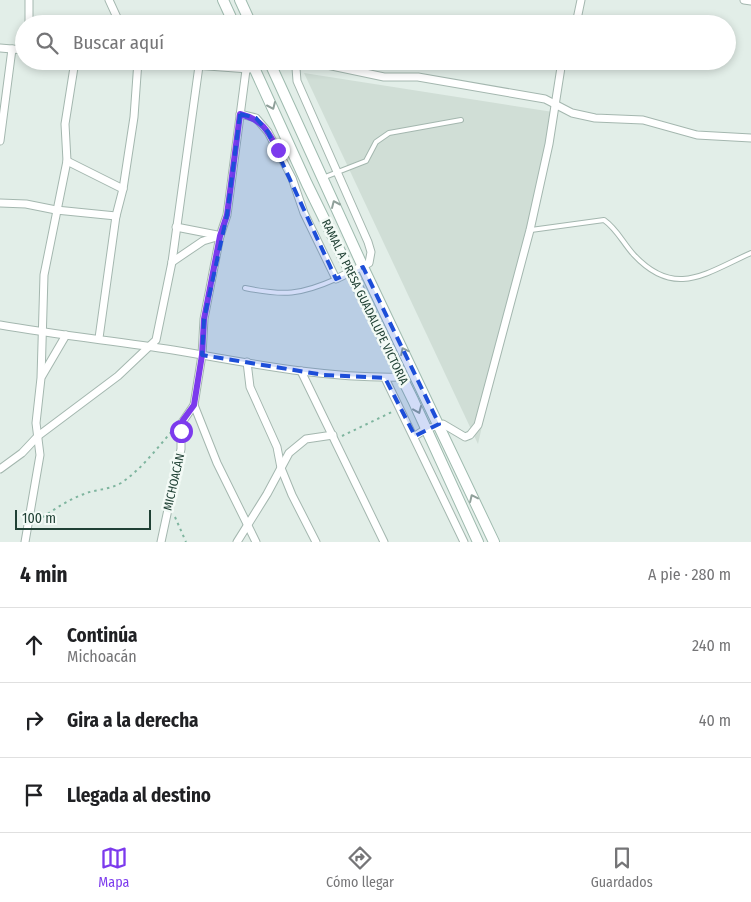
<!DOCTYPE html>
<html lang="es">
<meta charset="utf-8">
<style>
:root{--surface:#fff;--page:#f2f2f2;--text:#202124;--muted:#757577;--line:#e0e0e0;--accent:#7c3aed}
body{margin:0;font-family:"Fira Sans Condensed",sans-serif;background:var(--page);color:var(--text)}
.scale{position:absolute;left:15px;bottom:12px;width:136px;box-sizing:border-box;padding-left:5px;border:2px solid #204135;border-top:0;font-size:14px;line-height:18px;white-space:nowrap;color:#204135;-webkit-text-stroke:4px #f3faf6;paint-order:stroke}
.stop{position:absolute;width:15px;height:15px;margin:-11px;border:4px solid #7c3aed;border-radius:50%;background:#fff}
.stop.end{background:#7c3aed;border-color:#fff;box-shadow:0 1px 5px #0008}
.list{margin:0;padding:0;list-style:none}
h2{display:flex;justify-content:space-between;align-items:center;height:65px;margin:0;padding:0 20px;font-size:21px}
h2 small{font-size:16px;font-weight:400;color:var(--muted)}
.list li{display:grid;grid-template-columns:32px 1fr auto;gap:15px;align-items:center;box-sizing:border-box;height:75px;padding:0 20px;border-top:1px solid var(--line)}
.list b{display:block;font-size:19px;white-space:nowrap}
.list p{margin:0;font-size:16px;white-space:nowrap;color:var(--muted)}
.list em{font-size:16px;font-style:normal;color:var(--muted)}
.icon{flex:none;width:28px;height:28px;fill:none;stroke:currentColor;stroke-width:2;stroke-linecap:round;stroke-linejoin:round}
.map{position:relative;flex:none;width:751px;height:542px;overflow:hidden}
.search{position:absolute;background:var(--surface);box-shadow:0 2px 8px #0003;left:15px;right:15px;top:15px;height:55px;display:flex;align-items:center;gap:12px;box-sizing:border-box;padding:0 18px;border-radius:28px;color:var(--muted);font-size:19px}
.sheet{height:290px;background:var(--surface)}
nav{display:flex;justify-content:space-around;align-items:center;box-sizing:border-box;height:70px;border-top:1px solid var(--line);background:var(--surface);font-size:14px;color:var(--muted)}
nav a{display:grid;justify-items:center;gap:2px}
nav .on{color:var(--accent)}
.map>svg:first-child{display:block}
.built{fill:#d0ded6}
.lines{fill:none;stroke-linecap:round;stroke-linejoin:round}
.lane-casing{stroke:#a4b7af;stroke-width:6}
.street-casing{stroke:#a4b7af;stroke-width:9}
.secondary-casing{stroke:#9fbbaf;stroke-width:12}
.path{stroke:#7fb59f;stroke-width:2;stroke-dasharray:2.5 4;stroke-linecap:butt}
.lane{stroke:#fff;stroke-width:4}
.street{stroke:#fff;stroke-width:7}
.secondary{stroke:#fff;stroke-width:10}
.oneway{stroke:#90a09a}
.route{stroke:#7c3aed;stroke-width:6}
.marked{fill:#1d4ed8;fill-opacity:0.2;stroke:#1d4ed8;stroke-width:4;stroke-dasharray:10 6;stroke-linejoin:round}
.labels{text-anchor:middle;stroke-width:5;stroke-linejoin:round;paint-order:stroke}
.street-label{font-size:12px;fill:#204135;stroke:#f3faf6}
</style>
<div class="map">
<svg width="751" height="542" viewBox="0 0 751 542">
<rect width="100%" height="100%" fill="#e2eee8"/>
<polygon class="built" points="304,73 553,112 478,444"/>
<g class="lines">
<g class="lane-casing">
<g id="lane">
<polyline points="325,177 366,161 376,142 389,133 461,120"/>
<path d="M531,230L604,220C617,229 623,243 634,255C675,299 706,273 751,253"/>
<path d="M245,288C284,296 300,295 336,279"/>
</g>
</g>
<g class="street-casing">
<g id="street">
<polyline points="109,0 120,24"/>
<polyline points="744,0 751,1"/>
<polyline points="29,24 29,0"/>
<polyline points="576,24 581,0"/>
<polyline points="0,48 24,50"/>
<polyline points="139,61 249,69"/>
<polyline points="308,61 384,77 418,77 545,99 572,113 595,118 643,120 697,135 751,138"/>
<polyline points="240,114 256,118 268,132 292,178 304,213 336,279 369,263 371,252 368,242 297,81 296,68 305,61"/>
<polyline points="0,141 12,49"/>
<polyline points="67,161 123,189"/>
<polyline points="0,203 26,204 56,210 116,216"/>
<polyline points="176,227 217,235"/>
<polyline points="172,262 203,241 220,236"/>
<path d="M0,325C57,335 115,341 173,350C249,363 325,379 403,377"/>
<polyline points="99,338 116,216 123,189 134,117 138,61"/>
<polyline points="247,362 250,387 277,447 281,468 292,495 316,542"/>
<polyline points="301,371 384,542"/>
<polyline points="42,376 66,335"/>
<polyline points="385,378 464,542"/>
<polyline points="194,405 217,463 256,542"/>
<polyline points="415,436 426,429 443,424 465,437 470,435 478,425 530,230 549,144 562,61"/>
<polyline points="0,469 22,453 38,436 118,376 156,340 172,262 199,66"/>
<polyline points="25,542 40,455 36,423 41,378 44,275 67,161 65,124 75,61"/>
<polyline points="161,542 181,449 181,424 194,405 202,355 204,319 220,236 227,215 246,70"/>
<polyline points="237,542 267,494 289,453 306,439 333,435"/>
</g>
</g>
<g class="secondary-casing">
<g id="secondary">
<polyline points="223,0 234,24"/>
<polyline points="240,0 251,24"/>
<polyline points="251,61 307,184 413,400 478,542"/>
<polyline points="269,61 363,267 494,542"/>
</g>
</g>
<g class="path">
<polyline points="342,436 394,411"/>
<polyline points="175,517 186,542"/>
<path d="M37,521C52,511 67,500 84,494C96,489 109,490 121,483C141,470 157,448 173,430"/>
</g>
<use href="#lane" class="lane"/>
<use href="#street" class="street"/>
<use href="#secondary" class="secondary"/>
</g>
<defs><path id="oneway-chevron" d="M-2-3.5L2.5 0L-2 3.5" fill="none" stroke-width="1.6" stroke-linecap="round" stroke-linejoin="round" transform="scale(1.25)"/></defs>
<g class="oneway">
<use href="#oneway-chevron" transform="translate(272 106) rotate(66)"/>
<use href="#oneway-chevron" transform="translate(335 204) rotate(-114)"/>
<use href="#oneway-chevron" transform="translate(404 351) rotate(-116)"/>
<use href="#oneway-chevron" transform="translate(418 410) rotate(67)"/>
<use href="#oneway-chevron" transform="translate(473 498) rotate(-115)"/>
</g>
<g class="lines">
<path class="route" d="M181,431L183,420L194,405L202,355L204,319L220,236L227,215L240,114C263,120 268,131 278,150"/>
</g>
<path class="marked" d="M240,114L256,118L268,132L336,279L363,267L439,424L415,436L385,378L324,375L202,355L204,319L227,215Z"/>
<g class="labels">
<g class="street-label">
<text transform="translate(365 302) rotate(64)" y="4">RAMAL A PRESA GUADALUPE VICTORIA</text>
<text transform="translate(174 482) rotate(-77)" y="4">MICHOACÁN</text>
</g>
</g>
</svg>
<div class="scale">100 m</div>
<div class="stop" style="left:181px;top:431px"></div>
<div class="stop end" style="left:278px;top:150px"></div>
<div class="search"><svg class="icon" aria-label="search" viewBox="0 0 24 24"><circle cx="10" cy="10" r="6"/><path d="M15 15l6 6"/></svg>Buscar aquí</div>
</div>
<section class="sheet">
<h2>4 min<small>A pie · 280 m</small></h2>
<ul class="list">
<li><svg class="icon" aria-label="ahead" viewBox="0 0 24 24"><path d="M12 20V5M6 11l6-6 6 6"/></svg><div><b>Continúa</b><p>Michoacán</p></div><em>240 m</em></li>
<li><svg class="icon" aria-label="right" viewBox="0 0 24 24"><path d="M7 20v-9h11M14 6l5 5-5 5"/></svg><div><b>Gira a la derecha</b></div><em>40 m</em></li>
<li><svg class="icon" aria-label="arrive" viewBox="0 0 24 24"><path d="M6 21V4h12l-3 4 3 4H6"/></svg><div><b>Llegada al destino</b></div></li>
</ul>
</section>
<nav>
<a class="on"><svg class="icon" aria-label="map" viewBox="0 0 24 24"><path d="M3 6l6-2 6 2 6-2v14l-6 2-6-2-6 2zM9 4v14M15 6v14"/></svg>Mapa</a>
<a><svg class="icon" aria-label="directions" viewBox="0 0 24 24"><path d="M12 3l9 9-9 9-9-9zM9 14v-3h6M13 9l2 2-2 2"/></svg>Cómo llegar</a>
<a><svg class="icon" aria-label="saved" viewBox="0 0 24 24"><path d="M7 4h10v16l-5-4-5 4z"/></svg>Guardados</a>
</nav>
